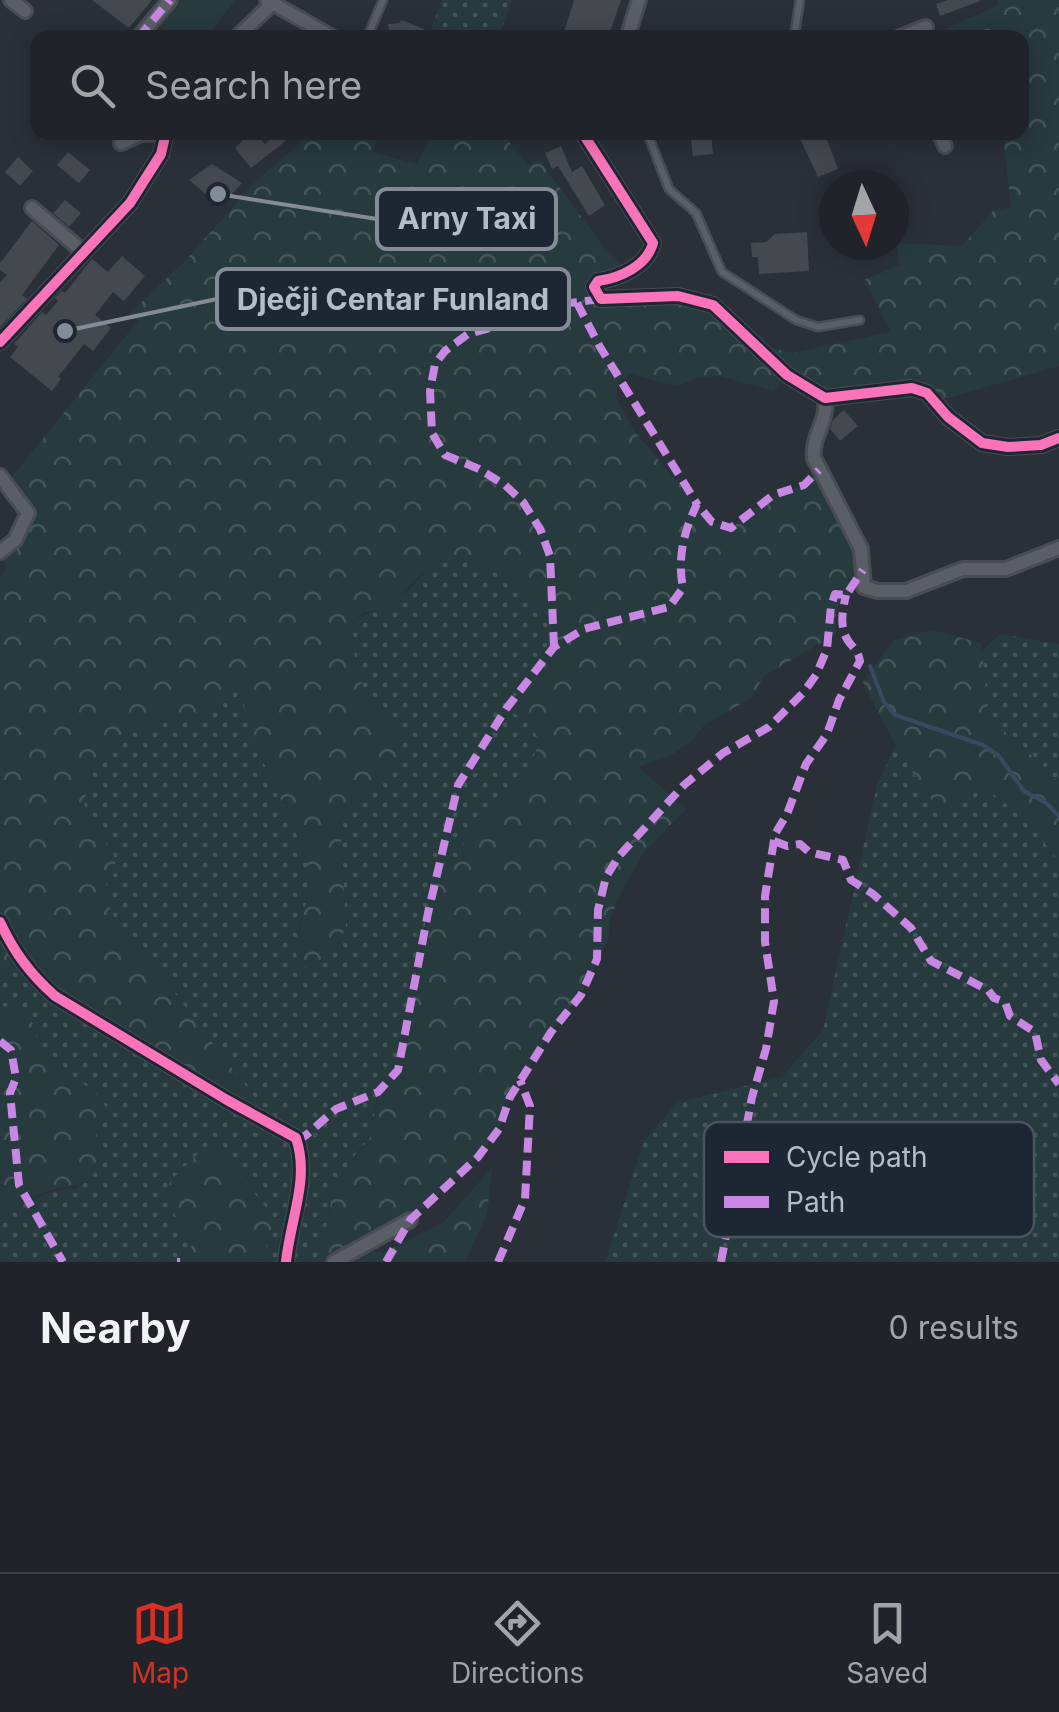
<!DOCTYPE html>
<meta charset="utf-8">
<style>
:root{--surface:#20242a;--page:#282c32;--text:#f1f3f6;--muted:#a2a4a8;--line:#3d4147;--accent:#d93025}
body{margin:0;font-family:Inter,sans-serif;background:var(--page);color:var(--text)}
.compass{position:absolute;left:819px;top:170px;width:90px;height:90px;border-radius:50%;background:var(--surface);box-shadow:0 5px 25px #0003;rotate:176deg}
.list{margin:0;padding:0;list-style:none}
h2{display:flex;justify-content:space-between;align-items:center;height:130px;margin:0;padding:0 40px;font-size:42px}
h2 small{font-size:32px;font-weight:400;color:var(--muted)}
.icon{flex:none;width:55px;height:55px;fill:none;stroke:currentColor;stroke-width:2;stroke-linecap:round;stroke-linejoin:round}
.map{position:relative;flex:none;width:1059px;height:1262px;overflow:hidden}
.search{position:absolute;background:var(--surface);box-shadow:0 5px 25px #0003;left:30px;right:30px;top:30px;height:110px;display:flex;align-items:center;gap:25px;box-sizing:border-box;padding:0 35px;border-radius:20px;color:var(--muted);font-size:38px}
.sheet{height:310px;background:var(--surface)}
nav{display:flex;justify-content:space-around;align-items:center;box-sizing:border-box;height:140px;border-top:2px solid var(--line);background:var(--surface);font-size:28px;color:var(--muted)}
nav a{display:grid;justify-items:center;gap:5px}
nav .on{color:var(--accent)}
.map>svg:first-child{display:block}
.grass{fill:url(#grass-dots)}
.forest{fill:url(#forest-crowns)}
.pitch{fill:#273a3e}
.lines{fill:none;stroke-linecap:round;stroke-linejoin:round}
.stream{stroke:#384963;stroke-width:4}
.building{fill:#444950}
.lane-casing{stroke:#484c53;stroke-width:11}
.street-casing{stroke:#484c53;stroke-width:18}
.lane{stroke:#5a5e66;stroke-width:6}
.street{stroke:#5a5e66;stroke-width:12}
.quiet{stroke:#c787e3;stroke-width:8;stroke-dasharray:15 8;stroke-linecap:butt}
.cycleway-casing{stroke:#1d2633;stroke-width:16}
.cycleway{stroke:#fb73b8;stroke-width:10}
.key{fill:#1d2633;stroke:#4a5360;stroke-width:2.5}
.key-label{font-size:28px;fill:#b4bcc9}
.leader{fill:none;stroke:#848b96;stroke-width:4}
.callout-dot{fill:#848b96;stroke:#1d2633;stroke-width:4}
.callout{fill:#1d2633;stroke:#848b96;stroke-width:4}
.callout-label{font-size:30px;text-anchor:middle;font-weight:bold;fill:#b4bcc9}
</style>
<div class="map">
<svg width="1059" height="1262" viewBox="0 0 1059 1262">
<defs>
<pattern id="grass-dots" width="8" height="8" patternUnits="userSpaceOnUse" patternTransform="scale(2.5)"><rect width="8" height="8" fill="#273a3e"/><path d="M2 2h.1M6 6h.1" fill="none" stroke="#445559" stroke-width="1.8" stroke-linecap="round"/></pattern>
<pattern id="forest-crowns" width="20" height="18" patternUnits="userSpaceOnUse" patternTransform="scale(2.5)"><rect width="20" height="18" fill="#273a3e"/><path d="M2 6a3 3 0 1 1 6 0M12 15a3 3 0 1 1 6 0" fill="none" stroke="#445559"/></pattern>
</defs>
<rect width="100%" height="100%" fill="#2a3038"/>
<g class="grass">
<polygon points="442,0 512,0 499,37 428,37"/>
<path d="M441,558C493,563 550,587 554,647L506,708L528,721L540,741L523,783L467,833L460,857L451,864L426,920L398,1070L378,1092L370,1138L355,1155L330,1201L328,1221L315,1262H254L264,1251L277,1221L218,1150L183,1167L168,1202L193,1245L184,1262H0V1222C25,1202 44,1189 76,1189L100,1163L93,1143L97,1126L56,1066L32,1047L18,1011L0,1005V970L19,959L259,1117L261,1106L160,974L137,953L119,929L108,904L106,882L113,852L86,821L84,803L94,759L117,741L142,728L164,721L184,722L238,685L259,752L307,857L308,896L298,933L346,929L340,820L399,753V735C364,706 352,668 352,623C368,609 378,614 394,602C408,592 425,571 441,558Z"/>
<polygon points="1000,634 1059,644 1059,1262 605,1262 644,1141 677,1103 782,1077 823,1030 877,785 908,720"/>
</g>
<g class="forest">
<path d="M998,0H1059V366L941,400L927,393L825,398L787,375L773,391L720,376L697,378L677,386L630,374L619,382L616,398L634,431L712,522L732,528L773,495L804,485L819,470L855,534L863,579C842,599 833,604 836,634L764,676L751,698L704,725L692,741L673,754L638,767L686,809L643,853L620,895L611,916L608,939L581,995L551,1032L510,1097L499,1129L478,1157L410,1220L358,1249L383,1253L444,1222L492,1168L487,1213L465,1262H315L328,1221L333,1187L370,1138L379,1092L398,1070L438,866L460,857L467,833L523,783L540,741L528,721L506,709L554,647C550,587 493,563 441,558L412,583L396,601L380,610L364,612L352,623C352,668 364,706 399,735V753L340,820L346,930L315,966L299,967L295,949L308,896L307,857L259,752L238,686L224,703L199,717L184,722L164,721L142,728L117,741L94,759L84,803L86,821L113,852L117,871L106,882L108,904L119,929L137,953L160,974L261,1106L259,1118L55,996L19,959L0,970V577L8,566L0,559V552L28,514L7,483L138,321L129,314L185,261L257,180L312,133H380L372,152L417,164L433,133H501L530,166L539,160L603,246L629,271L606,280L596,294L698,299L757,345L792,353L891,332L864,280L899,265L897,243L962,246L993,211L1011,207L1003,133L1022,132V38L898,37L926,27L930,36L998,5Z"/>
<path d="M932,630L981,643L989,718L1044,766L1059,784V862L1025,818L982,786L946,819C910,773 889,735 863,682L894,640Z"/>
<path d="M0,1005L18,1011L39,1028L33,1048L95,1092L109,1111C95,1130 92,1141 100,1163C84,1196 75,1181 48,1191C29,1198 15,1209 0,1222Z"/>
<polygon points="206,1146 218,1149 277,1221 264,1251 254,1262 184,1262 192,1245 168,1202 170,1181"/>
</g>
<polygon class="pitch" points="180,0 235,0 207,37 165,37 157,31"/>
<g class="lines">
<polyline class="stream" points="870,666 884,702 895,715 983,745 998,755 1024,791 1046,803 1059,816"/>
</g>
<g class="building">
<polygon points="92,0 152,0 129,28"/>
<polygon points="574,0 621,0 608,38 562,38"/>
<polygon points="948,0 980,0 980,1 940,16 936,4"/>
<polygon points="401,20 424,29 421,38 390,38 388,24 400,23"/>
<polygon points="251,132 256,132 265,144 280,132 297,132 251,168 235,148"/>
<polygon points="690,132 711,132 713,154 693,156"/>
<polygon points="797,132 824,132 838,169 818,177"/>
<polygon points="561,146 572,172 582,166 605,205 589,216 558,166 552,169 545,153"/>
<polygon points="68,152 90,170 79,183 57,165"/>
<polygon points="18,157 33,171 20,186 5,172"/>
<polygon points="212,164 242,183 220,206 189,180"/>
<polygon points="65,200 81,213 69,227 53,213"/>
<polygon points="32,221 59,245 22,295 27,299 0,327 0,282 7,275 0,270 0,263"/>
<polygon points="807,232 809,271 759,274 758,257 752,257 751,243 766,242 775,234"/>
<polygon points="122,256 145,276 124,301 113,292 95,315 111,328 93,351 84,344 58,377 61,379 52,391 10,357 18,347 14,344 42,312 46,315 58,301 55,298 62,291 65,293 92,259 108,272"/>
<polygon points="844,410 858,426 840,441 830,429 833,420"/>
</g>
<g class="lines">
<g class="lane-casing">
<g id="lane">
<polyline points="367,38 383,0"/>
<polyline points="794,38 800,0"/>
<polyline points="647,132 669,189 696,213 722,272 796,320 818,327 860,320"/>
</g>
</g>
<g class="street-casing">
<g id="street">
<polyline points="11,0 25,11"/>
<polyline points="267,0 334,38"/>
<polyline points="138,38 170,0"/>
<polyline points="236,38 273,3"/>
<polyline points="627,38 639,0"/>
<polyline points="898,38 926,27"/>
<path d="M582,132L653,243C647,266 620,278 598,281L594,287L601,299L678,296L713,305L787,375L825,398L912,388L927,393L948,417L982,443L1008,447L1041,445L1059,438"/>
<polyline points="939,132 945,146"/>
<polyline points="121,143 141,134 166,133"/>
<polyline points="32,208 82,251"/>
<polyline points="0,342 130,203 161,154 166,132"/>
<path d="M825,398C829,420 811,437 814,458L861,549L864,587L878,591H906L963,569H1006L1059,548"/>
<polyline points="0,476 28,513 15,540 0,552"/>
<path d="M0,922C14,952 30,974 55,996L227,1100L296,1138C310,1179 290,1220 286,1262"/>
<polyline points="334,1262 410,1220"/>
</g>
</g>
<use href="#lane" class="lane"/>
<use href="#street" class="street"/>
<g class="quiet">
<polyline points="138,38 170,0"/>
<polyline points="577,303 600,347 697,504"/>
<polyline points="554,647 550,556 540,529 523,502 505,485 479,469 445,455 432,433 430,391 435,364 445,351 468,334 522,319 555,305 601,299"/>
<polyline points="774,841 787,846 800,844 809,852 843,860 851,880 873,894 911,928 931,961 988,990 994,998 1005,1002 1010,1016 1035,1032 1041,1060 1059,1084"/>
<polyline points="0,1041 11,1050 16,1078 10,1093 19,1185 63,1262"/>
<path d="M296,1138L305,1136L336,1109L378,1092L398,1070L428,913L458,785L506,709L554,647L584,629L669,607L683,588C677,558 684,531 697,504L712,522L731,528L773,495L804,485L819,470"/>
<polyline points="177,1262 180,1262"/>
<polyline points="386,1262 410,1220 478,1157 499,1129 510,1097 551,1032 581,995 597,959 598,910 606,877 619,856 684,785 723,753 769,727 803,693 816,675 827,649 831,606 835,594 846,595 863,570"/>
<polyline points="498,1262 525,1199 530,1106 520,1080"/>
<path d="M721,1262L752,1097L766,1049L774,1001L765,942V896L775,834L787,814L806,764L827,734L839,700L860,661C858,649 852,648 847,639C839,625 843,609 846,595"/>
</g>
<g class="cycleway-casing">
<g id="cycleway">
<path d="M582,132L653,243C647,266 620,278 598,281L594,287L601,299L678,296L713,305L787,375L825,398L912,388L927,393L948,417L982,443L1008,447L1041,445L1059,438"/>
<polyline points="0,342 130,203 161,154 166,132"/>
<path d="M0,922C14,952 30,974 55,996L227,1100L296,1138C310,1179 290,1220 286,1262"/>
</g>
</g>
<use href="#cycleway" class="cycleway"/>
</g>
<rect x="704" y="1122" width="330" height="115" rx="15" class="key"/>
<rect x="724" y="1151" width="45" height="12" fill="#fb73b8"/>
<rect x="724" y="1196" width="45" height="12" fill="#c787e3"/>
<g class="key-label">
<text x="786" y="1167">Cycle path</text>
<text x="786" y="1212">Path</text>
</g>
<path class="leader" d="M218 194L377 219M65 331L217 299"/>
<g class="callout-dot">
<circle cx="218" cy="194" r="10"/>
<circle cx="65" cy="331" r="10"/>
</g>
<g class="callout">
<rect x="377" y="189" width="179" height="60" rx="10"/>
<rect x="217" y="269" width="352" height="60" rx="10"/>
</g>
<g class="callout-label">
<text x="467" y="229">Arny Taxi</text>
<text x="393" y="310">Dječji Centar Funland</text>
</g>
</svg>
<svg class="compass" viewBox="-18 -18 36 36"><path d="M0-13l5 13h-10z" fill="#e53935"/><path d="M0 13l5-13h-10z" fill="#a2a4a8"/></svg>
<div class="search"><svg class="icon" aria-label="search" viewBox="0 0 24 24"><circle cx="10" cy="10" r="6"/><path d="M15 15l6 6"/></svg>Search here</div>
</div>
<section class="sheet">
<h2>Nearby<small>0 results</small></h2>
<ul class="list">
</ul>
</section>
<nav>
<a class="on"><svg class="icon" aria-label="map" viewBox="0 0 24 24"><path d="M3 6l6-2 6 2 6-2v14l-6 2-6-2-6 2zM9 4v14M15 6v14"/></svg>Map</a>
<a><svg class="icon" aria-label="directions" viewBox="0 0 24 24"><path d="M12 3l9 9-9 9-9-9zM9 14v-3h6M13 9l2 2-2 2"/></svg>Directions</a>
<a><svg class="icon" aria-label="saved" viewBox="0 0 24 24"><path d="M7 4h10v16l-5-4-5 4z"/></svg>Saved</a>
</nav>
